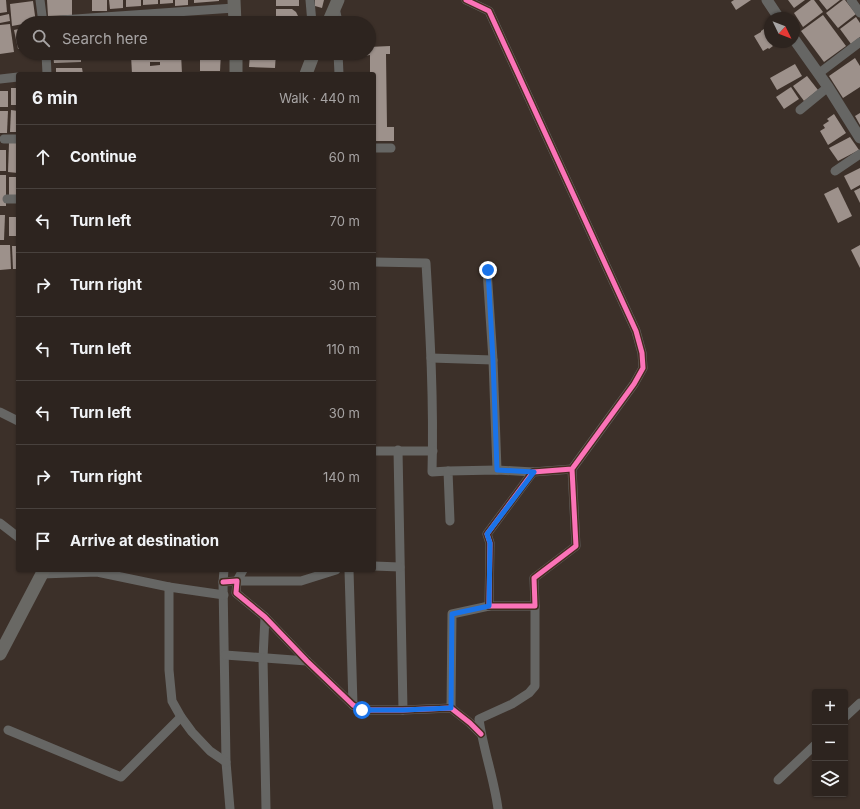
<!DOCTYPE html>
<meta charset="utf-8">
<style>
:root{--surface:#2d241f;--page:#352c28;--text:#f1f3f6;--muted:#a7a4a4;--line:#48413d}
body{margin:0;font-family:Inter,sans-serif;background:var(--page);color:var(--text)}
.controls{position:absolute;right:12px;bottom:12px;display:grid;overflow:hidden;border-radius:4px;box-shadow:0 1px 3px #0004}
.controls button{width:36px;height:36px;display:grid;place-items:center;padding:0;border:0;border-bottom:1px solid var(--line);background:var(--surface);color:var(--text);font:20px sans-serif}
.compass{position:absolute;left:764px;top:12px;width:36px;height:36px;border-radius:50%;background:var(--surface);box-shadow:0 1px 3px #0004;rotate:133deg}
.stop{position:absolute;width:12px;height:12px;margin:-9px;border:3px solid #1a73e8;border-radius:50%;background:#fff}
.stop.end{background:#1a73e8;border-color:#fff;box-shadow:0 1px 4px #0008}
.list{margin:0;padding:0;list-style:none}
h2{display:flex;justify-content:space-between;align-items:center;height:52px;margin:0;padding:0 16px;font-size:17px}
h2 small{font-size:13px;font-weight:400;color:var(--muted)}
.list li{display:grid;grid-template-columns:26px 1fr auto;gap:12px;align-items:center;box-sizing:border-box;height:64px;padding:0 16px;border-top:1px solid var(--line)}
.list b{display:block;font-size:15px;white-space:nowrap}
.list em{font-size:13px;font-style:normal;color:var(--muted)}
.icon{flex:none;width:22px;height:22px;fill:none;stroke:currentColor;stroke-width:2;stroke-linecap:round;stroke-linejoin:round}
.map{position:relative;flex:none;width:860px;height:809px;overflow:hidden}
.search{position:absolute;background:var(--surface);box-shadow:0 1px 3px #0004;left:16px;top:16px;width:360px;height:44px;display:flex;align-items:center;gap:10px;box-sizing:border-box;padding:0 14px;border-radius:22px;color:var(--muted);font-size:15px}
.panel{position:absolute;background:var(--surface);box-shadow:0 1px 3px #0004;left:16px;top:72px;width:360px;height:500px;border-radius:4px}
.map>svg:first-child{display:block}
.building{fill:#9d918b;fill-rule:evenodd}
.lines{fill:none;stroke-linecap:round;stroke-linejoin:round}
.minor{stroke:#666664;stroke-width:9}
.tertiary{stroke:#666664;stroke-width:11}
.secondary{stroke:#696864;stroke-width:13}
.cycleway-casing{stroke:#442d21;stroke-width:8}
.cycleway{stroke:#fb73b8;stroke-width:5}
.route{stroke:#1a73e8;stroke-width:5}
</style>
<div class="map">
<svg width="860" height="809" viewBox="0 0 860 809">
<rect width="100%" height="100%" fill="#3c3029"/>
<g class="building">
<polygon points="0,0 6,0 7,12 0,13"/>
<polygon points="47,0 72,0 72,15 48,16"/>
<rect x="92" y="0" width="15" height="11"/>
<polygon points="109,0 123,0 123,8 110,9"/>
<polygon points="126,0 141,0 141,6 126,7"/>
<polygon points="143,0 158,0 158,4 143,5"/>
<polygon points="160,0 173,0 173,3 160,4"/>
<polygon points="175,0 188,0 188,5 175,6"/>
<polygon points="194,0 219,0 219,1 194,3"/>
<rect x="276" y="0" width="23" height="6"/>
<polygon points="315,0 324,0 322,8 315,6"/>
<polygon points="734,0 751,0 736,10 731,2"/>
<polygon points="788,0 805,0 794,8"/>
<polygon points="811,0 814,0 823,12 803,27 794,13"/>
<polygon points="819,0 840,0 827,10"/>
<polygon points="843,0 845,0 856,14 838,28 826,13"/>
<polygon points="33,1 36,23 23,23 23,24 12,26 10,4"/>
<polygon points="276,9 292,9 296,12 298,16 293,23 276,23"/>
<polygon points="9,14 10,21 0,23 0,16"/>
<polygon points="823,15 846,46 824,62 801,31"/>
<polygon points="856,17 860,23 860,37 851,44 840,29"/>
<rect x="197" y="18" width="29" height="5"/>
<polygon points="192,20 192,23 176,23 176,21"/>
<polygon points="10,24 14,52 0,54 0,25"/>
<polygon points="770,27 770,42 776,42 772,45 773,46 769,49 768,48 763,51 754,36 761,32 761,31 764,29 765,30"/>
<polygon points="23,28 23,48 18,49 14,30"/>
<polygon points="390,46 390,54 386,54 387,127 394,127 394,141 374,141 374,74 370,74 370,55 364,56 364,53 369,53 369,47"/>
<polygon points="53,53 81,53 81,62 54,63"/>
<path d="M168,53H181L182,74H171V73H162V74H132L131,55ZM150,62H160V65L150,66Z"/>
<polygon points="200,53 221,53 220,71 200,71"/>
<polygon points="250,53 276,53 275,68 249,67"/>
<polygon points="855,58 860,66 860,87 843,98 829,76"/>
<polygon points="795,64 802,76 777,90 770,78"/>
<polygon points="56,68 82,68 83,74 56,74"/>
<polygon points="807,76 818,90 804,101 793,86"/>
<polygon points="791,87 799,99 784,109 776,97"/>
<rect x="11" y="88" width="7" height="17"/>
<rect x="0" y="91" width="8" height="16"/>
<polygon points="11,110 18,111 18,132 10,132"/>
<polygon points="0,111 8,111 7,133 0,133"/>
<polygon points="860,113 860,125 855,116"/>
<polygon points="834,114 846,133 828,145 820,131 825,128 823,125 829,121 827,119"/>
<polygon points="850,137 859,150 838,161 829,148"/>
<polygon points="9,143 18,143 18,173 8,172"/>
<rect x="0" y="150" width="6" height="21"/>
<polygon points="860,168 860,185 851,190 844,176"/>
<rect x="0" y="175" width="6" height="31"/>
<rect x="9" y="177" width="9" height="18"/>
<polygon points="838,187 852,216 838,223 824,194"/>
<polygon points="860,188 860,203 854,191"/>
<polygon points="0,215 5,215 4,240 0,240"/>
<rect x="9" y="217" width="9" height="19"/>
<polygon points="0,245 10,245 11,269 0,270"/>
<polygon points="860,245 860,268 851,250"/>
<polygon points="12,246 18,246 18,269 13,269"/>
</g>
<g class="lines">
<g class="minor">
<polyline points="40,0 43,23"/>
<polyline points="310,0 312,23"/>
<polyline points="466,0 489,11 636,331 642,353 643,368 634,384 572,469 576,546 534,578 535,606 489,606 490,543 487,534 533,472 572,469"/>
<polyline points="851,0 860,13"/>
<polyline points="335,8 337,17 337,23"/>
<polyline points="61,20 234,8"/>
<polyline points="46,53 47,74"/>
<polyline points="338,53 339,74"/>
<polyline points="818,74 860,42"/>
<polyline points="0,79 18,77"/>
<polyline points="800,110 828,87"/>
<polyline points="4,139 18,139"/>
<polyline points="374,148 391,148"/>
<polyline points="835,171 860,154"/>
<polyline points="7,199 18,199"/>
<path d="M374,262L426,263C430,332 434,402 432,472L448,471"/>
<polyline points="487,270 493,360 497,470"/>
<polyline points="431,358 493,360"/>
<polyline points="0,412 18,421"/>
<polyline points="398,450 403,710"/>
<polyline points="374,451 433,451"/>
<polyline points="450,521 448,471 497,470 533,472"/>
<polyline points="0,523 18,537"/>
<polyline points="374,566 400,567"/>
<polyline points="224,570 223,582 226,762 230,809"/>
<polyline points="243,570 237,581 301,581 336,570"/>
<polyline points="349,570 353,705"/>
<polyline points="42,574 97,572 169,587"/>
<polyline points="223,582 237,581 236,593 265,617 307,661 353,705 362,710 403,710 451,708 470,723 481,734"/>
<polyline points="224,595 169,587 169,670 172,701 181,717 192,732 210,751 226,762"/>
<polyline points="265,617 263,658 266,809"/>
<polyline points="225,655 307,661"/>
<polyline points="451,708 452,614 489,606"/>
<polyline points="845,717 860,703"/>
<polyline points="8,730 121,777 181,717"/>
<polyline points="778,780 815,745"/>
<path d="M498,809C494,778 483,749 479,719L512,704L529,693L535,686V606"/>
</g>
<g class="tertiary">
<polyline points="767,0 779,18"/>
<polyline points="794,39 828,87 860,138"/>
</g>
<g class="secondary">
<polyline points="234,0 235,23"/>
<polyline points="328,23 338,0"/>
<polyline points="236,53 236,74"/>
<polyline points="306,74 314,53"/>
<polyline points="0,654 44,570"/>
</g>
<g class="cycleway-casing">
<g id="cycleway">
<polyline points="466,0 489,11 636,331 642,353 643,368 634,384 572,469 576,546 534,578 535,606 489,606 490,543 487,534 533,472 572,469"/>
<polyline points="223,582 237,581 236,593 265,617 307,661 353,705 362,710 403,710 451,708 470,723 481,734"/>
</g>
</g>
<use href="#cycleway" class="cycleway"/>
</g>
<g class="lines">
<polyline class="route" points="362,710 403,710 451,708 452,614 489,606 490,543 487,534 534,472 497,470 493,360 488,270"/>
</g>
</svg>
<div class="controls">
<button>+</button>
<button>−</button>
<button><svg class="icon" aria-label="layers" viewBox="0 0 24 24"><path d="M12 4l9 5-9 5-9-5zM3 14l9 5 9-5"/></svg></button>
</div>
<svg class="compass" viewBox="-18 -18 36 36"><path d="M0-13l5 13h-10z" fill="#e53935"/><path d="M0 13l5-13h-10z" fill="#a7a4a4"/></svg>
<div class="stop" style="left:362px;top:710px"></div>
<div class="stop end" style="left:488px;top:270px"></div>
<div class="search"><svg class="icon" aria-label="search" viewBox="0 0 24 24"><circle cx="10" cy="10" r="6"/><path d="M15 15l6 6"/></svg>Search here</div>
<section class="panel">
<h2>6 min<small>Walk · 440 m</small></h2>
<ul class="list">
<li><svg class="icon" aria-label="ahead" viewBox="0 0 24 24"><path d="M12 20V5M6 11l6-6 6 6"/></svg><div><b>Continue</b></div><em>60 m</em></li>
<li><svg class="icon" aria-label="left" viewBox="0 0 24 24"><path d="M17 20v-9H6M10 6l-5 5 5 5"/></svg><div><b>Turn left</b></div><em>70 m</em></li>
<li><svg class="icon" aria-label="right" viewBox="0 0 24 24"><path d="M7 20v-9h11M14 6l5 5-5 5"/></svg><div><b>Turn right</b></div><em>30 m</em></li>
<li><svg class="icon" aria-label="left" viewBox="0 0 24 24"><path d="M17 20v-9H6M10 6l-5 5 5 5"/></svg><div><b>Turn left</b></div><em>110 m</em></li>
<li><svg class="icon" aria-label="left" viewBox="0 0 24 24"><path d="M17 20v-9H6M10 6l-5 5 5 5"/></svg><div><b>Turn left</b></div><em>30 m</em></li>
<li><svg class="icon" aria-label="right" viewBox="0 0 24 24"><path d="M7 20v-9h11M14 6l5 5-5 5"/></svg><div><b>Turn right</b></div><em>140 m</em></li>
<li><svg class="icon" aria-label="arrive" viewBox="0 0 24 24"><path d="M6 21V4h12l-3 4 3 4H6"/></svg><div><b>Arrive at destination</b></div></li>
</ul>
</section>
</div>
